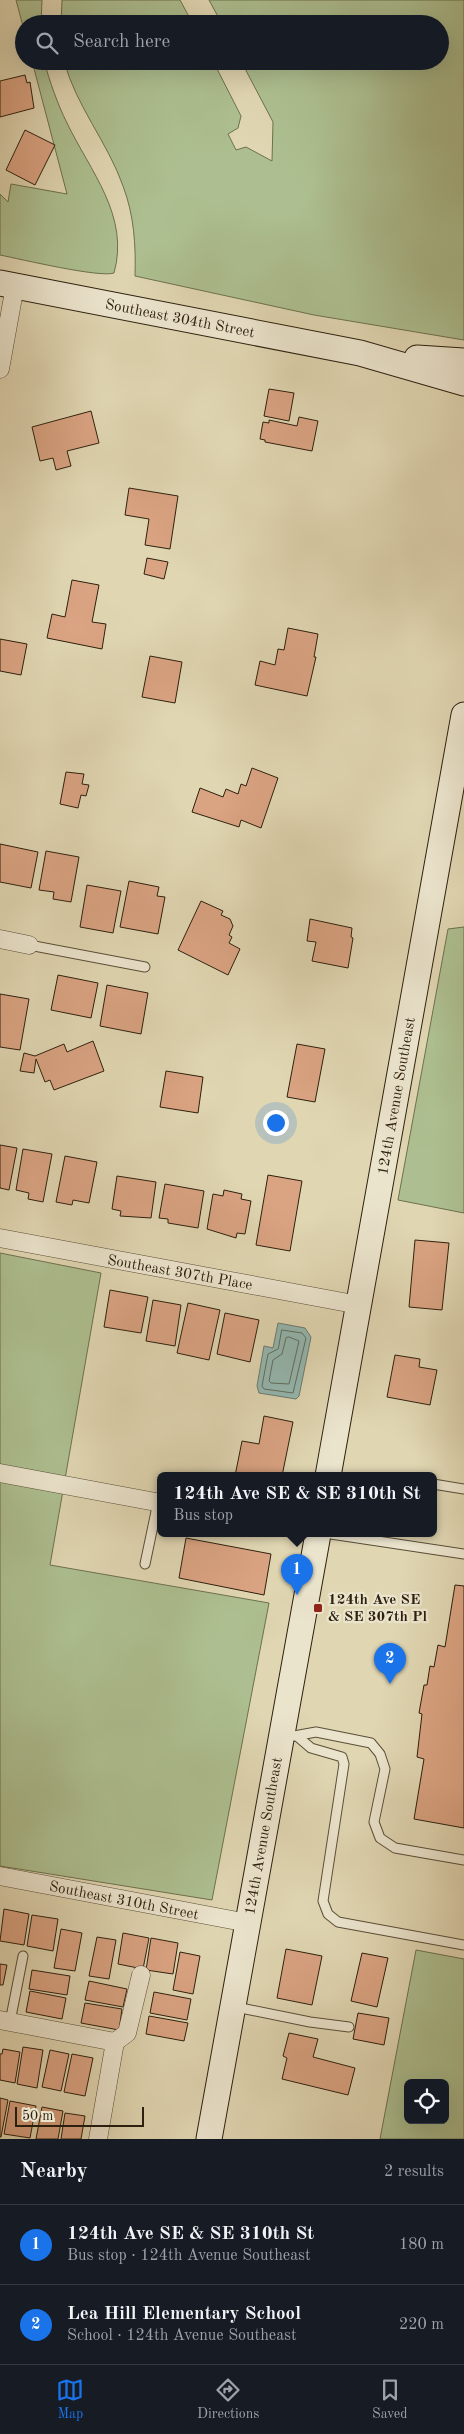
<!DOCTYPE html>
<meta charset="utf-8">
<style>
:root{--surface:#171b24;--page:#242831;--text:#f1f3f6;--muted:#9ea1a6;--line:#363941;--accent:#1a73e8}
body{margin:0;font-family:"Old Standard TT",serif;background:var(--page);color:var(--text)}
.controls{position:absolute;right:15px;bottom:15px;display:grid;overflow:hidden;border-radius:8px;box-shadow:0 5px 20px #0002}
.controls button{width:45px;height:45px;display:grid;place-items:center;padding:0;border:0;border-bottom:1px solid var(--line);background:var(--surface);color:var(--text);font:25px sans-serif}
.scale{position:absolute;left:15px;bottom:12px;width:129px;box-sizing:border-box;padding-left:5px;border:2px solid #2d200e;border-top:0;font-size:14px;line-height:18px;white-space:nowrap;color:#2d200e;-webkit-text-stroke:4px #ebe4cd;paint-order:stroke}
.you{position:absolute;left:275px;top:1122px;width:18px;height:18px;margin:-12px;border:4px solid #fff;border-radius:50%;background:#1a73e8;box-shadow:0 0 0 8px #1a73e833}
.badge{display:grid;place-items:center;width:32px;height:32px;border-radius:50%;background:var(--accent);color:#fff;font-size:16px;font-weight:700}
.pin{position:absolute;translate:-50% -41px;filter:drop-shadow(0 1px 2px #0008)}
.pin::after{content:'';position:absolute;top:26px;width:18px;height:15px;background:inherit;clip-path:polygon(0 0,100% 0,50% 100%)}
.popup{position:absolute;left:157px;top:1472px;width:280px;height:65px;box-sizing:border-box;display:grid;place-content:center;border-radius:8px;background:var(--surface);filter:drop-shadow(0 1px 4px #0005);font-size:16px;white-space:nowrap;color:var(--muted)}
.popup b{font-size:19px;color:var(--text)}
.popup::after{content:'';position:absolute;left:50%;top:100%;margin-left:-10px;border:10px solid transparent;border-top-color:var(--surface)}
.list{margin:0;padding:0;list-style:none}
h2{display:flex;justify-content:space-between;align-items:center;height:65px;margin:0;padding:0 20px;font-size:21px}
h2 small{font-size:16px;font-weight:400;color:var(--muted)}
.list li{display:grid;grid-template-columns:32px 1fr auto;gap:15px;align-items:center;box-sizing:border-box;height:80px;padding:0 20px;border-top:1px solid var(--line)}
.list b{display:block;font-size:19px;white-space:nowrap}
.list p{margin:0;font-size:16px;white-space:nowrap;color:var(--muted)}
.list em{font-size:16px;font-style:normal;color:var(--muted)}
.icon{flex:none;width:28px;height:28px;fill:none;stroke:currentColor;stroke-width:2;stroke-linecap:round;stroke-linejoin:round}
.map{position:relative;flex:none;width:464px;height:2139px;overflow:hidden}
.search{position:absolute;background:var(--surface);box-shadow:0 5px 20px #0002;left:15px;right:15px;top:15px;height:55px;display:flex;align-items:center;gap:12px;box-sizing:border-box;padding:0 18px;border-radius:28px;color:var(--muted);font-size:19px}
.sheet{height:225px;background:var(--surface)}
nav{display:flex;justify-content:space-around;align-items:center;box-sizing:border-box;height:70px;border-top:1px solid var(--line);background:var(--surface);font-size:14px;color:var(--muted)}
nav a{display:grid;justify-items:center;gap:2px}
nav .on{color:var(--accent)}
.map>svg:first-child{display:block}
.green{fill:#adbf90;stroke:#6d704f;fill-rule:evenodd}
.water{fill:#94b8b1;stroke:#6b7b70}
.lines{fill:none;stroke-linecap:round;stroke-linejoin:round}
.shore{stroke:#606c60;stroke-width:1}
.building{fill:#daa382;stroke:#2d200e}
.lane-casing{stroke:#5a4e37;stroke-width:11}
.street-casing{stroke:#5a4e37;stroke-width:19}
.secondary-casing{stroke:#2d200e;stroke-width:27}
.lane{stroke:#ebe4cd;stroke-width:9}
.street{stroke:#ebe4cd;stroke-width:18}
.secondary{stroke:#ebe4cd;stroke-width:25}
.poi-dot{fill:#8f2418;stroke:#ebe4cd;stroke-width:2}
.labels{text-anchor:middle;stroke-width:4.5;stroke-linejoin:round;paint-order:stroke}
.street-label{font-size:15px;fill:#2d200e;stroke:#ebe4cd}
.poi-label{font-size:15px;font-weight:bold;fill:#2d200e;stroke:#ebe4cd;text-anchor:start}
</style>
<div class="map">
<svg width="464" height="2139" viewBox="0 0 464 2139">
<rect width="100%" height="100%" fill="#e0d6b2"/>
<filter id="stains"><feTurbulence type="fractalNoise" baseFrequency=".004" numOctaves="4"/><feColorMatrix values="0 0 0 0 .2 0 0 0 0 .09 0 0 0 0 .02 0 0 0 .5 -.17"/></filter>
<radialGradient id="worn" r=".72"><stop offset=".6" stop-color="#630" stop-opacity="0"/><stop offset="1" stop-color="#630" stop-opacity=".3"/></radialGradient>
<g class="green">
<polygon points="16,0 42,0 41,24 24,24 24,30"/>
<polygon points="62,0 180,0 193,24 61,24"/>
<path d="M209,0H464V340L314,315L135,276C136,245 134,215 123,186C108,143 76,106 64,61H213L241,116L238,128L228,134L236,150L246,147L272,161L273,122L241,61H440V24H222Z"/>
<path d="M32,61H44C50,82 57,103 67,123C90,171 130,216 114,273C100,278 20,259 0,255V194L8,202L11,184L67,194Z"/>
<polygon points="464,927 464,1213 398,1200 448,929"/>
<polygon points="0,1253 101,1273 50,1565 269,1603 212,1900 0,1866"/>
<path d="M416,1950L464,1959V2139H380ZM408,2083H445V2120H408Z"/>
</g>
<polygon class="water" points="278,1323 305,1328 311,1337 299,1396 296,1399 259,1393 257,1386 264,1346 273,1348"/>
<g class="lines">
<g class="shore">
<polygon points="282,1330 302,1333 306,1338 293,1393 264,1389 262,1386 268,1354 278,1349"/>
<polygon points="289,1337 299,1341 289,1384 271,1383 269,1381 273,1360 282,1354 286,1338"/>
</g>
</g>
<g class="building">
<polygon points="25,75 27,83 30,82 34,108 0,117 0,81"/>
<polygon points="25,130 55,145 35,185 6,170"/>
<polygon points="269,389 294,393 289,421 264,416"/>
<polygon points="91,411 99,443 67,451 71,466 56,470 53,458 40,461 32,427"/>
<polygon points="299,417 318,421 312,451 265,442 265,440 260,439 263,422 269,423 269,420 297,426"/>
<polygon points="129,488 178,496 170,549 145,545 149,519 125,515"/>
<polygon points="147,558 168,562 164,579 144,574"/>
<polygon points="72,580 99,585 92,622 106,624 102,649 47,638 52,614 65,617"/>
<polygon points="288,628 318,634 314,657 316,657 307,696 255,685 260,661 275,665 278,649 284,650"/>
<polygon points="0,639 27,644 21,675 0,671"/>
<polygon points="150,656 182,662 175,703 142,697"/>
<polygon points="252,768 278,778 261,828 241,820 239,827 192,812 200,788 223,797 226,789 238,794 241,784 246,786"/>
<polygon points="66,772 84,774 82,784 89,785 86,796 81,795 78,808 60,804"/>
<polygon points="0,844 38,852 31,888 0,882"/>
<polygon points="46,851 79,857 71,902 53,899 54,892 39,890"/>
<polygon points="129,881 159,887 157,896 165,897 158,934 120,927"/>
<polygon points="87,885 121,891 113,933 80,927"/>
<polygon points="201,901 223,911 221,915 230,919 233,926 229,935 232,937 229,943 240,949 228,975 178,950"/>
<polygon points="310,919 352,928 351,937 353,938 348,968 312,961 316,942 307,941"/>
<polygon points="58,975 98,983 91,1018 51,1010"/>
<polygon points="107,985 148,993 141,1034 100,1026"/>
<polygon points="0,994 29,999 20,1050 0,1047"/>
<polygon points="93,1041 104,1071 54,1090 50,1080 45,1082 36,1059 34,1073 20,1071 24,1053 35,1056 64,1044 67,1052"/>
<polygon points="297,1044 325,1049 315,1102 287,1097"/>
<polygon points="166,1071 203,1077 198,1113 160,1107"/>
<polygon points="0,1145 17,1148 9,1190 0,1188"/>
<polygon points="23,1149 52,1154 43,1202 28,1199 29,1193 16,1190"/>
<polygon points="65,1156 97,1162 89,1203 73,1200 72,1205 56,1202"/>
<polygon points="268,1175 302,1181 290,1251 256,1245"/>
<polygon points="117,1176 156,1182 151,1218 120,1216 121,1211 112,1209"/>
<polygon points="165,1184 204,1191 198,1228 168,1223 168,1219 159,1218"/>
<polygon points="224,1190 242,1194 241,1199 251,1201 245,1234 237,1233 236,1238 207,1229 213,1194 223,1196"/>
<polygon points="415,1240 449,1243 442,1310 409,1307"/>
<polygon points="110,1290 148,1297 141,1333 104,1327"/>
<polygon points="153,1300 181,1305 175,1346 146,1341"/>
<polygon points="188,1303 220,1310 209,1360 177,1353"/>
<polygon points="225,1313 259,1320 250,1362 217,1354"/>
<polygon points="395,1355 420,1359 419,1367 437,1370 430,1405 387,1397"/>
<polygon points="264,1416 293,1422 282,1476 235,1476 242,1441 259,1444"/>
<polygon points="186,1538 271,1554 264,1595 179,1578"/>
<polygon points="455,1585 464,1586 464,1828 414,1819 424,1759 417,1757 422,1714 419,1713 424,1685 427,1685 430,1666 434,1667 438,1645 445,1647"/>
<polygon points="4,1909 29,1914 24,1945 0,1941"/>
<polygon points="32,1915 58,1919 53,1951 27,1946"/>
<polygon points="61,1929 82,1933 75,1971 54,1968"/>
<polygon points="123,1933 149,1938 143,1969 118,1964"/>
<polygon points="97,1937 116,1940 109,1979 89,1976"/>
<polygon points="151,1938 178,1943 173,1974 146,1970"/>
<polygon points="286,1949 322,1956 312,2005 277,1998"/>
<polygon points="180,1952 200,1956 193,1994 173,1990"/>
<polygon points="362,1953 388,1958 377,2007 351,2001"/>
<polygon points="0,1964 7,1965 3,1985 0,1985"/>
<polygon points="32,1970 70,1976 67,1995 29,1989"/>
<polygon points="89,1981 127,1989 123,2007 85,2000"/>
<polygon points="30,1991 66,1998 62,2019 26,2012"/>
<polygon points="154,1992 191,1999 187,2020 150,2013"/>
<polygon points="85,2003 122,2009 119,2030 81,2023"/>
<polygon points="358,2013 389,2018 384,2045 353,2039"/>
<polygon points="149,2016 188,2023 184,2041 146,2034"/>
<polygon points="289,2033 318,2039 313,2057 355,2068 348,2095 282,2079 287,2058 283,2056"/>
<polygon points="23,2047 43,2050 37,2088 17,2084"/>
<polygon points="3,2049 20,2052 15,2083 0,2080 0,2054 2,2054"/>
<polygon points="50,2050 69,2054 61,2091 42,2087"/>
<polygon points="72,2054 93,2058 85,2096 64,2092"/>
<polygon points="0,2098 8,2100 1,2137 0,2137"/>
<polygon points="10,2101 36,2106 30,2138 4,2134"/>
<polygon points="42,2107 63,2111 58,2139 36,2139"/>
<polygon points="65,2113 85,2116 81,2139 61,2139"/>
</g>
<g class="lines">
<g class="lane-casing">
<g id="lane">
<polyline points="29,945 145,967"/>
<polyline points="433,1484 464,1489"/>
<polyline points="331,1534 464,1554"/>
<polyline points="145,1564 158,1502"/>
<polyline points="294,1736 316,1732 371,1743 380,1754 385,1769 374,1822 380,1838 395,1848 464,1860"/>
<polyline points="297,1736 311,1748 342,1757 344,1764 323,1901 328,1914 338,1922 464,1945"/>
<polyline points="236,2007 310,2022 349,2027"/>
<polyline points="10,2022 23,1956"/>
</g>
</g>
<g class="street-casing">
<g id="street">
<polyline points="0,369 15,286"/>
<polyline points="0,939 29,945"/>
<polyline points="0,1238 359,1305"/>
<polyline points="0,1473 161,1503"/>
<polyline points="0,1876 248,1923"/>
<polyline points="0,2020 115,2042"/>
<polyline points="98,2139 115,2042 127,2033 141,1975"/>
</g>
</g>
<g class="secondary-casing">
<g id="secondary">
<polyline points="0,283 360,353 464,383"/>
<polyline points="417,358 464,361"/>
<polyline points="328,1476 464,715"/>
<polyline points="209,2139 318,1534"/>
</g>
</g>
<use href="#lane" class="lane"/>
<use href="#street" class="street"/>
<use href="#secondary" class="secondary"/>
</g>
<rect class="poi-dot" x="313" y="1603" width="10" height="10" rx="2.5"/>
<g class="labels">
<g class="street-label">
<text transform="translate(180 318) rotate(11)" y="5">Southeast 304th Street</text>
<text transform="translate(396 1096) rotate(-80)" y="5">124th Avenue Southeast</text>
<text transform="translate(180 1272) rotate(10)" y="5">Southeast 307th Place</text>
<text transform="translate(263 1836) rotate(-80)" y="5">124th Avenue Southeast</text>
<text transform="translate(124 1900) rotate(11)" y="5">Southeast 310th Street</text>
</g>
<g class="poi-label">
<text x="328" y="1604">124th Ave SE<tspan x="328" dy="17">&amp; SE 307th Pl</tspan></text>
</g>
</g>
<rect width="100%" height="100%" filter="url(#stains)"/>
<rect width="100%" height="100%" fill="url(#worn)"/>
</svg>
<div class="controls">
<button><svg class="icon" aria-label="locate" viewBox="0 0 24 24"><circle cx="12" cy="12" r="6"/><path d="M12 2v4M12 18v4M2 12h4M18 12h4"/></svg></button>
</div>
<div class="scale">50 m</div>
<div class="you"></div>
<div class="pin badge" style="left:297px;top:1595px">1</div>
<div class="popup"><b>124th Ave SE &amp; SE 310th St</b>Bus stop</div>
<div class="pin badge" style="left:390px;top:1684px">2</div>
<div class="search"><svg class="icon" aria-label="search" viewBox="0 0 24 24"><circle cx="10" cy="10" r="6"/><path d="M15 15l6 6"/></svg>Search here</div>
</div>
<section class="sheet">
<h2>Nearby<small>2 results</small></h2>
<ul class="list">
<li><span class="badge">1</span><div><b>124th Ave SE &amp; SE 310th St</b><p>Bus stop · 124th Avenue Southeast</p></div><em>180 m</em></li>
<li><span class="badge">2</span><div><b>Lea Hill Elementary School</b><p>School · 124th Avenue Southeast</p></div><em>220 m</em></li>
</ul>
</section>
<nav>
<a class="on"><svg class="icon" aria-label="map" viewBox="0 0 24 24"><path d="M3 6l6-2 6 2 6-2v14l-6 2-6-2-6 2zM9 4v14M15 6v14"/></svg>Map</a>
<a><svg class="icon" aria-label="directions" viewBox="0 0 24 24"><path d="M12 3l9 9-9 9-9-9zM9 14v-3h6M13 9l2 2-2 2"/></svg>Directions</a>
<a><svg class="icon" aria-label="saved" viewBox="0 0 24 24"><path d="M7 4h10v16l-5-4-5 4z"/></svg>Saved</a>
</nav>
